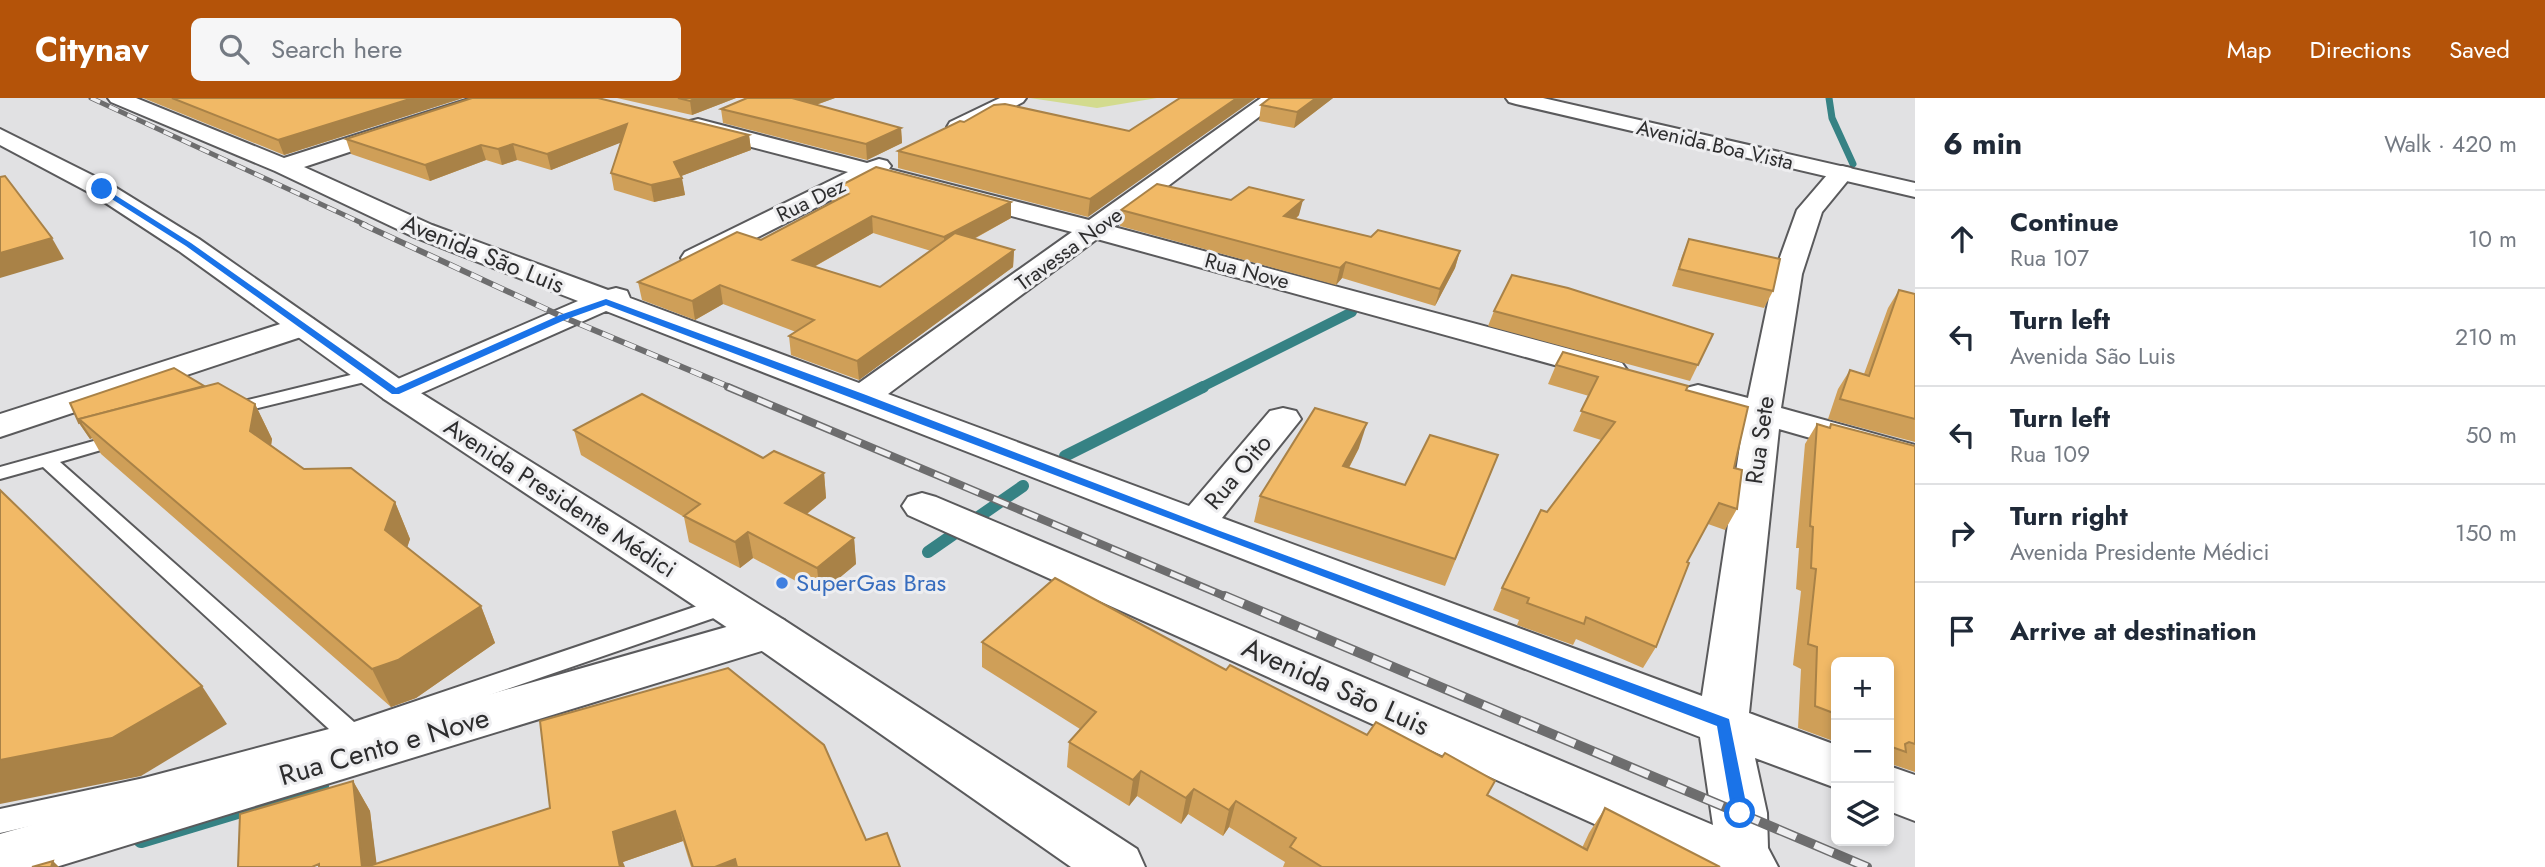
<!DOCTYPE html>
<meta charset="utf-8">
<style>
:root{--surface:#fff;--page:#f6f6f7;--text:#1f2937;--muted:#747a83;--line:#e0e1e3;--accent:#b45309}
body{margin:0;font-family:Jost,sans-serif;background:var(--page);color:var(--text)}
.controls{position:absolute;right:21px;bottom:21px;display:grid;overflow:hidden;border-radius:10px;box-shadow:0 4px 10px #0003}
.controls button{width:63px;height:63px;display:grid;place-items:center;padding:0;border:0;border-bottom:2px solid var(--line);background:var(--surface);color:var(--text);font:35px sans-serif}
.stop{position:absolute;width:21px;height:21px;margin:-16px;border:5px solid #1a73e8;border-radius:50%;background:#fff}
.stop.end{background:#1a73e8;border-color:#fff;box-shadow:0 2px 7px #0008}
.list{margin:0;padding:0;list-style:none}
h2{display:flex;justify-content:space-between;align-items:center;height:91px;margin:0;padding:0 28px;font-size:30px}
h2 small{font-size:23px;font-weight:400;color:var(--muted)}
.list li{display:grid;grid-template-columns:46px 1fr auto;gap:21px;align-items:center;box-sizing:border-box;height:98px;padding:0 28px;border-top:2px solid var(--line)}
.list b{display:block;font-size:26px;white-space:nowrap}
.list p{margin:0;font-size:23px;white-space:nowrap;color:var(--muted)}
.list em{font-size:23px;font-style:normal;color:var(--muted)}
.icon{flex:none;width:38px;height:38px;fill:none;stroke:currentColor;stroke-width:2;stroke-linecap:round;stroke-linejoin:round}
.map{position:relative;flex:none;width:1915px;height:769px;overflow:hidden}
header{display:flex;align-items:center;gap:42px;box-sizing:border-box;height:98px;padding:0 35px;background:var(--accent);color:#fff}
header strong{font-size:33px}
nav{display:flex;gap:38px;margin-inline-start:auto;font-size:24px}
.search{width:490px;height:63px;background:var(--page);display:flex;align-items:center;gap:18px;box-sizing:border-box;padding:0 24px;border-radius:10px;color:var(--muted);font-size:26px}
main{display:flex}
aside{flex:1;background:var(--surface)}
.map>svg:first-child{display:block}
.green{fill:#d3db8e}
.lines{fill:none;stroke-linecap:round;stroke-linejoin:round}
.stream-far3{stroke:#368284;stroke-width:7}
.stream-far2{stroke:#368284;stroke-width:10}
.stream-far1{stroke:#368284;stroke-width:12}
.stream{stroke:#368284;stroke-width:16}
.service-casing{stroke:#5a5a5c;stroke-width:4}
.minor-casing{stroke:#5a5a5c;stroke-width:4}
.tertiary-casing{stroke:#5a5a5c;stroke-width:4}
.primary-casing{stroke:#5a5a5c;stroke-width:4}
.service{fill:#fff;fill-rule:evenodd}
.minor{fill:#fff;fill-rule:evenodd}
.tertiary{fill:#fff;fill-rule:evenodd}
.primary{fill:#fff;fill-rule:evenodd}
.rail-far3-casing{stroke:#6d6d6e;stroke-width:5}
.rail-far2-casing{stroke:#6d6d6e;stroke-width:6}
.rail-far1-casing{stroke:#6d6d6e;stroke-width:8}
.rail-casing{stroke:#6d6d6e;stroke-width:10}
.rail-far3{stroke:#eeeef0;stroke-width:3.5;stroke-dasharray:10;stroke-linecap:butt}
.rail-far2{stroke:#eeeef0;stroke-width:4.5;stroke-dasharray:12;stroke-linecap:butt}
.rail-far1{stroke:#eeeef0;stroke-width:5;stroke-dasharray:16;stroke-linecap:butt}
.rail{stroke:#eeeef0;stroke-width:7;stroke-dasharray:20;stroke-linecap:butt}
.wall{fill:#cf9f58;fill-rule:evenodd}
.shaded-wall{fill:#a98247}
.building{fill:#f1b966;stroke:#a98247;stroke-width:2}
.route{fill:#1a73e8}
.shop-dot{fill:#3f7fe0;stroke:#eeeef0;stroke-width:2.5}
.labels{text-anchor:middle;stroke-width:6;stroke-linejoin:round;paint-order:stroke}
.far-street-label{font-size:21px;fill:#2d2d2e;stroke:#eeeef0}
.street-label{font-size:24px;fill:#2d2d2e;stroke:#eeeef0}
.shop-label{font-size:24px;fill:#366cbe;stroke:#eeeef0;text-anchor:start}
.near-street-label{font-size:28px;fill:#2d2d2e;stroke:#eeeef0}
</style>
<header>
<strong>Citynav</strong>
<div class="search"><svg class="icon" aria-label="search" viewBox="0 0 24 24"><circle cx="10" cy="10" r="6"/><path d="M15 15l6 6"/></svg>Search here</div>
<nav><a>Map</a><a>Directions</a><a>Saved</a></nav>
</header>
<main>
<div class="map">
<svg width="1915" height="769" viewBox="0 0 1915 769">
<rect width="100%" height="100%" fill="#e1e1e3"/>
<polygon class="green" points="1030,0 1157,0 1097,10"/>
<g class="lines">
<polyline class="stream-far3" points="1829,0 1832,20 1853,66"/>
<polyline class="stream-far2" points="1200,290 1352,214"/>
<g class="stream-far1">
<polyline points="1065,358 1203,289"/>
<polyline points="928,454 1023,388"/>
</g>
<polyline class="stream" points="141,742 321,688"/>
<g class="service-casing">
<g id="service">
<polygon points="371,272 377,273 379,277 377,281 229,317 220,312 223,308"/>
<polygon points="119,336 125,337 128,341 125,345 60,364 354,624 718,501 726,499 734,501 737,507 734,513 350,645 144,702 0,735 0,711 144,680 329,631 43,369 0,381 0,369"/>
</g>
</g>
<g class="minor-casing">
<g id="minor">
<polygon points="108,0 136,0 284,60 472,0 503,0 500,4 304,69 432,127 608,192 616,190 627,193 630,200 859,285 1072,134 872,81 705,166 695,168 685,166 681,160 685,154 848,74 690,33 687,28 690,23 698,21 867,65 879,61 887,63 891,68 889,71 1089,122 1261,0 1284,0 1114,129 1622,265 1627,272 1622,279 1610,282 1598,279 1097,141 888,296 1189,408 1270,313 1283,310 1296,313 1301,321 1222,420 1702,598 1744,321 1686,304 1681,297 1686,290 1698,287 1748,300 1774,176 1797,112 1833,70 1842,68 1851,70 1854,75 1822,114 1802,176 1781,310 1915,347 1915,370 1779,331 1749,615 1836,647 1836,690 1755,660 1767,715 1768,750 1778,769 1690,769 908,417 902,408 908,399 922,395 936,399 1713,727 1700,639 606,213 408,301 396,304 384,301 379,294 384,287 578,203 414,139 275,73 111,4"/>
<polygon points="1000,0 1026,0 1023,4 966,34 950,34 947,29 950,24"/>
<polygon points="302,219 313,221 318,228 313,235 0,339 0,316"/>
<polygon points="768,517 784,522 791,534 784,546 56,769 0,769 0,736"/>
<polygon points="1889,668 1915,677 1915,723 1889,713"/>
</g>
</g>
<g class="tertiary-casing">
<polygon id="tertiary" points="1506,0 1543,0 1915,85 1915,99 1516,6 1509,4"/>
</g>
<g class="primary-casing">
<polygon id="primary" points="0,31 110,86 199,141 408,287 784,522 1137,751 1145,769 1071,769 752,546 384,301 179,153 92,96 0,47"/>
</g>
<use href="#service" class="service"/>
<use href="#minor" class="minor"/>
<use href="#tertiary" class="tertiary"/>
<use href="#primary" class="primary"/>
<g class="rail-far3-casing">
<polyline id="rail-far3" points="91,0 366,127"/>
</g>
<g class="rail-far2-casing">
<polyline id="rail-far2" points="362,126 563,219 732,290"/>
</g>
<g class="rail-far1-casing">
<polyline id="rail-far1" points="728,289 1229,500"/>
</g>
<g class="rail-casing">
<polyline id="rail" points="1225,498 1867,769"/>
</g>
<use href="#rail-far3" class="rail-far3"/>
<use href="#rail-far2" class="rail-far2"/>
<use href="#rail-far1" class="rail-far1"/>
<use href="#rail" class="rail"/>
</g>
<g class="wall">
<polygon points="143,0 463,0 284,57"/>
<polygon points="617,0 736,0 692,17"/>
<polygon points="747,0 835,0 816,7 901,30 902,45 867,62 723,25 721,11"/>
<polygon points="1270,0 1333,0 1294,30 1259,23 1261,7"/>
<polygon points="964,24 1129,33 1088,119 898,70 898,53"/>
<polygon points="749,37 751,52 681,78 685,97 654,104 614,92 611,75 621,44 551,72 517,62 502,67 486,62 430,83 351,56 346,41"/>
<path d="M832,92L1011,104V120L974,141L1014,152L1013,169L859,282L791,257L789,238L796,234L723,206L695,222L642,202L638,184L761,142L832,104ZM873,135L931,153L880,189L814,169Z"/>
<polygon points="1121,112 1299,117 1296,121 1371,139 1460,153 1455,170 1435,208 1342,180 1336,187 1120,128"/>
<polygon points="1689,141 1773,193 1764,210 1672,188 1682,158"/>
<polygon points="1899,192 1915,196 1915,344 1828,321 1838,291 1850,272 1864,276 1888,210"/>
<polygon points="1494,213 1713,236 1690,283 1488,228"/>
<polygon points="1556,267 1686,292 1734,370 1737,411 1725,432 1708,426 1687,464 1656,549 1643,570 1576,541 1573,547 1517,527 1519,522 1493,512 1502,490 1547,414 1601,342 1573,333 1589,298 1548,286"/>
<polygon points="204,288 255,306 272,341 271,347 304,371 395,404 410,441 407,449 481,508 495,545 416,600 391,609 101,356 92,340 90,341 79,325 70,305"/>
<polygon points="1817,326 1829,329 1831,326 1915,348 1915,674 1894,667 1889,673 1889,564 1836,564 1836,644 1798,630 1801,571 1793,567 1801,493 1796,491 1799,450 1796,450 1805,346"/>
<polygon points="574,332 763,360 824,375 826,400 807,416 854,440 856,466 820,496 753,460 740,470 689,444 684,419 581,357"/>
<polygon points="1359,350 1349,370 1405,387 1498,357 1445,488 1254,424 1260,398"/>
<polygon points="982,544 1226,572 1488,697 1582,750 1589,735 1605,710 1720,769 1283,769 1285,764 1229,729 1223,738 1188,716 1181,726 1137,698 1129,708 1067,669 1069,644 1080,631 982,569"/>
<polygon points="353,683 370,713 376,766 550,710 866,742 900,769 691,769 683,743 623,764 238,769"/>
</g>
<g class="shaded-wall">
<polygon points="413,0 463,0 284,57 278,42"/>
<polygon points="696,0 736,0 692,17 690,3"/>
<polygon points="793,0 835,0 793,15"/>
<polygon points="1237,0 1256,0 1088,119 1090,101"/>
<polygon points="1316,0 1333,0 1294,30 1297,14"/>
<polygon points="627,26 630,41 551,72 547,56"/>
<polygon points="901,30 902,45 867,62 866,46"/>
<polygon points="749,37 751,52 676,80 674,64"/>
<polygon points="513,46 517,62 502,67 498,51"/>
<polygon points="481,47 486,62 430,83 425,67"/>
<polygon points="682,80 685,97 654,104 651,87"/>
<polygon points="1303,102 1299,117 1281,133 1284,118"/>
<polygon points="1011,104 1011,120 944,157 944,139"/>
<polygon points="872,118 873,135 794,180 793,162"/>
<polygon points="52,140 64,161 0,180 0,155"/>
<polygon points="1014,152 1013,169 859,282 857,263"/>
<polygon points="1460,153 1455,170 1435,208 1440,191"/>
<polygon points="1346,164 1342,180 1336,187 1340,170"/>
<polygon points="720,187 723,206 695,222 692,203"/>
<polygon points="255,306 272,341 268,368 250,333"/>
<polygon points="81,324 92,340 90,341 79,325"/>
<polygon points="1367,325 1359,350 1336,394 1343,368"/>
<polygon points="824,375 826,400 788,431 785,405"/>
<polygon points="395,404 410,441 401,468 385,432"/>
<polygon points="748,434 753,460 740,470 735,444"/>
<polygon points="854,440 856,466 820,496 817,470"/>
<polygon points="481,508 495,545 416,600 391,609 372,571"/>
<polygon points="202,588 227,626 141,678 0,706 0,662"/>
<polygon points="1141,673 1137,698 1129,708 1133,682"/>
<polygon points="353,683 370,713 377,769 362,769"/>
<polygon points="1194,691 1188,716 1181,726 1186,700"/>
<polygon points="1236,703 1229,729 1223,738 1229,712"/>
<polygon points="675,713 683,743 623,764 625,769 620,769 613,734"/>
<polygon points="735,761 736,769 715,769"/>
<polygon points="53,763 59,769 51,769"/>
</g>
<g class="building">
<polygon points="172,0 413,0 278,42"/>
<polygon points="472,0 598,0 749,37 674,64 682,80 651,87 611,75 627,26 547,56 513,46 498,51 481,47 425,67 346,41"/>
<polygon points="678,0 696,0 690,3"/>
<polygon points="747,0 793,0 792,0 901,30 866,46 721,11"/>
<polygon points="1180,0 1237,0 1090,101 898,53 960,23 964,24 994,7 1005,6 1129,33"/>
<polygon points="1270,0 1316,0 1297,14 1261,7"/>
<polygon points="876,69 1011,104 944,139 872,118 793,162 880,189 955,135 1014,152 857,263 789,238 814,222 720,187 692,203 638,184 737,134 761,142 848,96 832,92"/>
<polygon points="5,78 52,140 0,155 0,79"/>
<polygon points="1157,86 1231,102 1249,89 1303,102 1284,118 1371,139 1378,132 1460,153 1440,191 1346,164 1340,170 1121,112"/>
<polygon points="1689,141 1780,161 1773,193 1679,171"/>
<polygon points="1512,177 1568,190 1713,236 1698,267 1494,213"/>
<polygon points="1899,192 1915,196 1915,321 1840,301 1850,272 1869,278"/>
<polygon points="1563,254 1688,288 1686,292 1748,309 1734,370 1742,372 1737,411 1719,405 1687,464 1689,465 1656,549 1586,519 1584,526 1527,505 1529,500 1502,490 1541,412 1547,414 1615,324 1581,313 1598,279 1556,267"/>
<polygon points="174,270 204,288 79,321 81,324 79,325 70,305"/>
<polygon points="218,285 255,306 250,333 304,371 351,370 395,404 385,432 481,508 398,562 372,571 79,321"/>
<polygon points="642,296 763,360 774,353 824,375 785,405 854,440 817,470 748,434 735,444 684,418 700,406 574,332"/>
<polygon points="1315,310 1367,325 1343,368 1405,387 1430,337 1498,357 1455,461 1260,398"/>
<polygon points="1817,326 1830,330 1831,326 1915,348 1915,646 1909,644 1905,646 1906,654 1889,648 1889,564 1836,564 1836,616 1815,608 1817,549 1808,546 1816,471 1811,470 1813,429 1810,428"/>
<polygon points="0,392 202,588 112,640 0,662"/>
<polygon points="1055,480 1226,572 1230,567 1367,637 1376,624 1442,659 1445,655 1495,683 1487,697 1587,752 1605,710 1720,769 1322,769 1290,749 1296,740 1236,703 1229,712 1194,691 1186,700 1141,673 1133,682 1069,644 1096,614 982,544"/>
<polygon points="728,570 824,647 866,742 887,735 900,769 737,769 735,761 715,769 693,769 675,713 613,734 620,769 366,769 550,710 540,623"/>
<polygon points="353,683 362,769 319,769 319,766 312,769 238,769 240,716"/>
<polygon points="53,763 51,769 32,769"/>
</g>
<polygon class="route" points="99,90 104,90 191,145 396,290 560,217 606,201 866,297 1220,433 1729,621 1748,715 1745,720 1734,720 1732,715 1717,628 606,207 567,221 399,296 392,296 186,148 99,93"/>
<circle class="shop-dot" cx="782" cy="485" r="7"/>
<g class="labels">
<g class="far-street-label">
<text transform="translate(1715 47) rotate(13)" y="7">Avenida Boa Vista</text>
<text transform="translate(811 102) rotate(-26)" y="7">Rua Dez</text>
<text transform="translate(1069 151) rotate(-36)" y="7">Travessa Nove</text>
<text transform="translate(1247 173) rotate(15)" y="7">Rua Nove</text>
</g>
<g class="street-label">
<text transform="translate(483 156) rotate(22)" y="8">Avenida São Luis</text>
<text transform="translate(1760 342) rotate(-82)" y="8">Rua Sete</text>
<text transform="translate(1238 374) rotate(-50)" y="8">Rua Oito</text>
<text transform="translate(560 400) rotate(33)" y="8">Avenida Presidente Médici</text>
</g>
<g class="shop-label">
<text x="796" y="493">SuperGas Bras</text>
</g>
<g class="near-street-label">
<text transform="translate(1336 588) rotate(24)" y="10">Avenida São Luis</text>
<text transform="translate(384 648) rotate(-16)" y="10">Rua Cento e Nove</text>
</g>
</g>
</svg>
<div class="controls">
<button>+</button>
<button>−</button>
<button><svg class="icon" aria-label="layers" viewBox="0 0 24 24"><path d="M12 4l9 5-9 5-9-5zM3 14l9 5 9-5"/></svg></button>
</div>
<div class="stop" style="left:1740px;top:715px"></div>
<div class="stop end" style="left:102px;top:91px"></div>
</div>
<aside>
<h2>6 min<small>Walk · 420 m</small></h2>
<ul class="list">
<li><svg class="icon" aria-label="ahead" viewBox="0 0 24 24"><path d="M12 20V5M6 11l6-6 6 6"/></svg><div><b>Continue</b><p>Rua 107</p></div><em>10 m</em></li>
<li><svg class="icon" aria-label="left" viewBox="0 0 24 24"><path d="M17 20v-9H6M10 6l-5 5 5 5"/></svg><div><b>Turn left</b><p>Avenida São Luis</p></div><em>210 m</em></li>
<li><svg class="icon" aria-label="left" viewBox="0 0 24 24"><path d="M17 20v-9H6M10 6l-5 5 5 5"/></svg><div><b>Turn left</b><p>Rua 109</p></div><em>50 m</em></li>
<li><svg class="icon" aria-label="right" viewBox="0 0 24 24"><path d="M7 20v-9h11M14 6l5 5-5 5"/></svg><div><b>Turn right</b><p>Avenida Presidente Médici</p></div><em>150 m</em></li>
<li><svg class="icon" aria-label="arrive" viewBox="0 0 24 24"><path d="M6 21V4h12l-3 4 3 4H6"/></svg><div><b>Arrive at destination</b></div></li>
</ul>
</aside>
</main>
